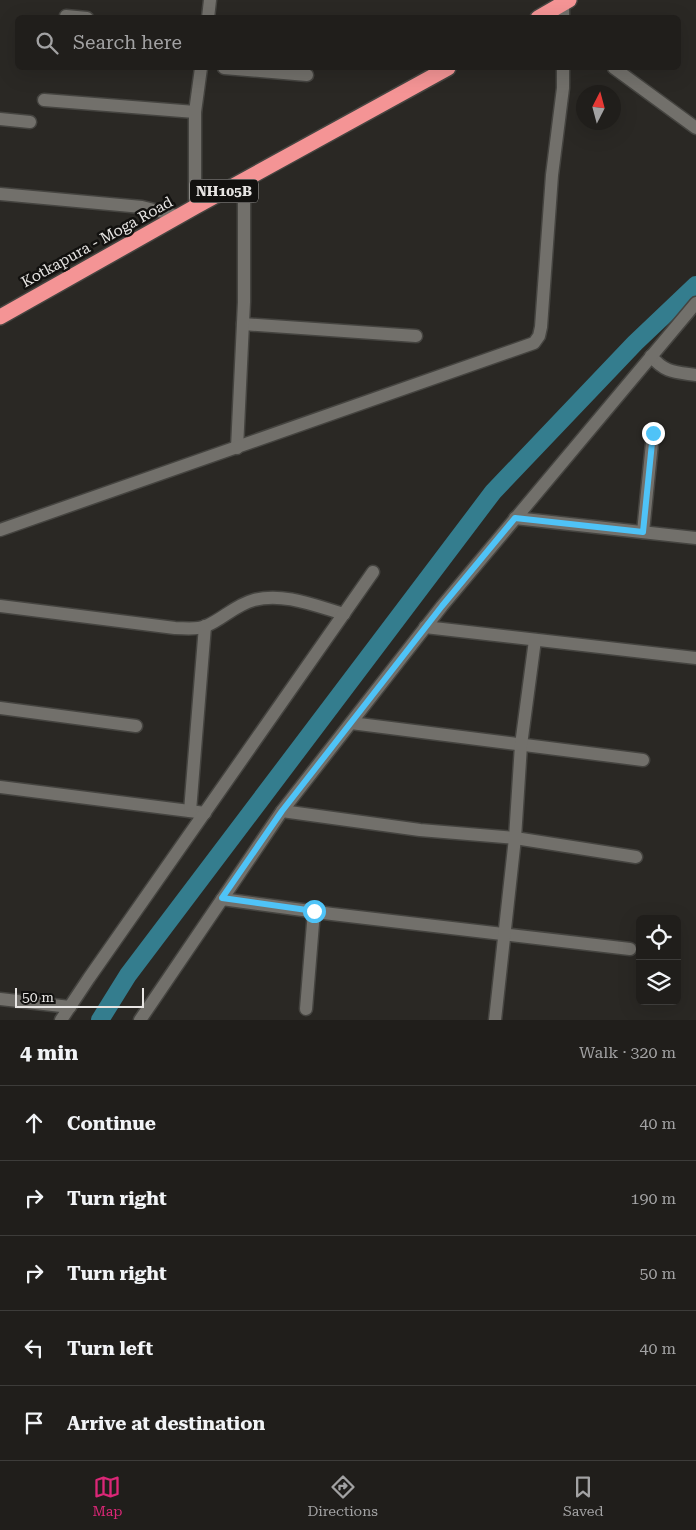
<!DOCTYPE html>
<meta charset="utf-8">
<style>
:root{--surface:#201e1b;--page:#282724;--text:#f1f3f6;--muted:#a2a2a3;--line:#3d3c3a;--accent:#db2777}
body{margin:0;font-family:"Roboto Serif",serif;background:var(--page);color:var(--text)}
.controls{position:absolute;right:15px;bottom:15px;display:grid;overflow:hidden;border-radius:8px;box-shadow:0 5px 20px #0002}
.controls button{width:45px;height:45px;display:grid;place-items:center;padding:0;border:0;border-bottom:1px solid var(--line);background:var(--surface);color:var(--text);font:25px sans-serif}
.compass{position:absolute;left:576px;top:85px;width:45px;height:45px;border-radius:50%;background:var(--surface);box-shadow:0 5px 20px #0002;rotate:6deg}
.scale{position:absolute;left:15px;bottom:12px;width:129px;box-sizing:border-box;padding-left:5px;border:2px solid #e7e5e3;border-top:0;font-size:14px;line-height:18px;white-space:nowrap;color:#e7e5e3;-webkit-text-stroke:4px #12110f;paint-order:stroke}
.stop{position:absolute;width:15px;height:15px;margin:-11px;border:4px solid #4fc3f7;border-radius:50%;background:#fff}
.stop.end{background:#4fc3f7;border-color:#fff;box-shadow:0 1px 5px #0008}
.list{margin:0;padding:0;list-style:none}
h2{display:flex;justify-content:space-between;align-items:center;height:65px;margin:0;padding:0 20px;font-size:21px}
h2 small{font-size:16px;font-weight:400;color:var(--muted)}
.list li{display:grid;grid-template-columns:32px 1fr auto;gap:15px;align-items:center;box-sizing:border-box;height:75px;padding:0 20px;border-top:1px solid var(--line)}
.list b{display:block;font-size:19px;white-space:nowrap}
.list em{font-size:16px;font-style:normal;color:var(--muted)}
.icon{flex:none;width:28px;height:28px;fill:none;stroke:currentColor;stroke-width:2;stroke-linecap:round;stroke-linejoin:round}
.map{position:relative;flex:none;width:696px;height:1020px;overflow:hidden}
.search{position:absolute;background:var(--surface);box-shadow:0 5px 20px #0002;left:15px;right:15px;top:15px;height:55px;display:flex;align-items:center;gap:12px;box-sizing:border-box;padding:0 18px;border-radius:8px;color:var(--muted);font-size:19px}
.sheet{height:440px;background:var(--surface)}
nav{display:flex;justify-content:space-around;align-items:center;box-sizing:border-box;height:70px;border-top:1px solid var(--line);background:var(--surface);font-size:14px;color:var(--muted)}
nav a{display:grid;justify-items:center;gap:2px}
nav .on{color:var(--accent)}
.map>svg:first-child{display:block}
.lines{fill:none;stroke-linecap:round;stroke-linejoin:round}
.canal{stroke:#347d8e;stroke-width:18}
.minor-casing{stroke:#454440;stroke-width:15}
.highway-casing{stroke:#454440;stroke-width:18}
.minor{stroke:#72706b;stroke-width:12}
.highway{stroke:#f49495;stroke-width:15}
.route{stroke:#4fc3f7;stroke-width:6}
.labels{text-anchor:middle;stroke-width:5;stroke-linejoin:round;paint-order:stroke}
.shield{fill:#12110f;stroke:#a7a5a3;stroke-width:1}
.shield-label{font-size:14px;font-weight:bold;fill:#e7e5e3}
.street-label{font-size:15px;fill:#e7e5e3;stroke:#12110f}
</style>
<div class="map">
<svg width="696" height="1020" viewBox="0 0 696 1020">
<rect width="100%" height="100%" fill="#2a2824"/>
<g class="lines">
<polyline class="canal" points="100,1020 128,975 493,492 635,343 696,285"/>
<g class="minor-casing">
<g id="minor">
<polyline points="66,16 87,18"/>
<polyline points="208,18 210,0"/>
<polyline points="563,18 563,3"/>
<polyline points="224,68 307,75"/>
<polyline points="614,68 696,128"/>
<polyline points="44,100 195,112"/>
<polyline points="0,119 30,122"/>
<polyline points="0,194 142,207 178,216"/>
<polyline points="195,207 195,112 201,68"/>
<polyline points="243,324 416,336"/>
<path d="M651,356C665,373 675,372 696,375"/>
<polyline points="237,448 244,302 244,180"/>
<polyline points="515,518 696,538"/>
<polyline points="0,530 534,343 539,336 541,327 552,175 563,88 563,68"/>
<polyline points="643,532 653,433"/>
<path d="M0,606L175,628C185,628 197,630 206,626C223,619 235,605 254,600C283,592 316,606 344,614"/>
<polyline points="425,627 696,658"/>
<polyline points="0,708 136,726"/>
<polyline points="351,723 643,760"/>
<polyline points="0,787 205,813"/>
<polyline points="190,811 205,626"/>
<polyline points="282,811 420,830 515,838 636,857"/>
<polyline points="222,899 332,914 630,949"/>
<polyline points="0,999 70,1007"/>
<polyline points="306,1009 314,911"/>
<polyline points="61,1020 89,978 373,572"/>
<polyline points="140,1020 282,811 442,606 696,303"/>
<polyline points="495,1020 515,838 521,745 535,640"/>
</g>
</g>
<g class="highway-casing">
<g id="highway">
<polyline points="538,18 569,0"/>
<polyline points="0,317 195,207 448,68"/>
</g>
</g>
<use href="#minor" class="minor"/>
<use href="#highway" class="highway"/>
</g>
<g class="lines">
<polyline class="route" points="314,911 222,898 282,811 442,606 515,518 643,532 653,433"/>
</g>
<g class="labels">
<rect class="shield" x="190" y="179.5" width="68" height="23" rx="4"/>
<g class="shield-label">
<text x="224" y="196">NH105B</text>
</g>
<g class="street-label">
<text transform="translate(97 242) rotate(-29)" y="5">Kotkapura - Moga Road</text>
</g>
</g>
</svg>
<div class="controls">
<button><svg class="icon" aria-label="locate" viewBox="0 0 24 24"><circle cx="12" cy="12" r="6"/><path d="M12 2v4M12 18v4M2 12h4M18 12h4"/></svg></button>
<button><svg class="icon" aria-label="layers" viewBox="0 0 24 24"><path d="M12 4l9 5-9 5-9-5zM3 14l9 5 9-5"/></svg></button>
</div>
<svg class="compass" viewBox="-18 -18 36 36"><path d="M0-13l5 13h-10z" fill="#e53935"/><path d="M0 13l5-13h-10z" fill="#a2a2a3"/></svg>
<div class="scale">50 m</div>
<div class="stop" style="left:314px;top:911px"></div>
<div class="stop end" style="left:653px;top:433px"></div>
<div class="search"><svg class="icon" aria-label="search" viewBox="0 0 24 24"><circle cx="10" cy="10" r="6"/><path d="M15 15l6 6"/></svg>Search here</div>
</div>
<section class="sheet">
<h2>4 min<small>Walk · 320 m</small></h2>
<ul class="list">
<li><svg class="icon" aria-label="ahead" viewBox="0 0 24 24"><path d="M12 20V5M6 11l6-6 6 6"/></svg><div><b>Continue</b></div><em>40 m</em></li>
<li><svg class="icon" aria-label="right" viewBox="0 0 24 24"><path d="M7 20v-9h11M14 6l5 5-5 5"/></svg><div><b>Turn right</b></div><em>190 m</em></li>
<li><svg class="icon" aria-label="right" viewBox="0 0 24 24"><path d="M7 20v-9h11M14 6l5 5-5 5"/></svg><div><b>Turn right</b></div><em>50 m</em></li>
<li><svg class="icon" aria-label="left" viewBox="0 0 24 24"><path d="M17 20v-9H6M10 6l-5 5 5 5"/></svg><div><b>Turn left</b></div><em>40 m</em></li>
<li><svg class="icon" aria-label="arrive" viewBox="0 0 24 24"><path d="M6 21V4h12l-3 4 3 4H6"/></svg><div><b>Arrive at destination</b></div></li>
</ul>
</section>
<nav>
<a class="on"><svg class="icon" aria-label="map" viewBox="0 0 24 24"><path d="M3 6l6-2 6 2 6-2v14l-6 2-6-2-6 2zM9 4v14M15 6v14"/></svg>Map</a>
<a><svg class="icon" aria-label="directions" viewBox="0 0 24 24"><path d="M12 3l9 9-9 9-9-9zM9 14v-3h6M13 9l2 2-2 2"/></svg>Directions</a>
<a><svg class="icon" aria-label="saved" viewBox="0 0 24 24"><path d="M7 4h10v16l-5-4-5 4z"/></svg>Saved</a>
</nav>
